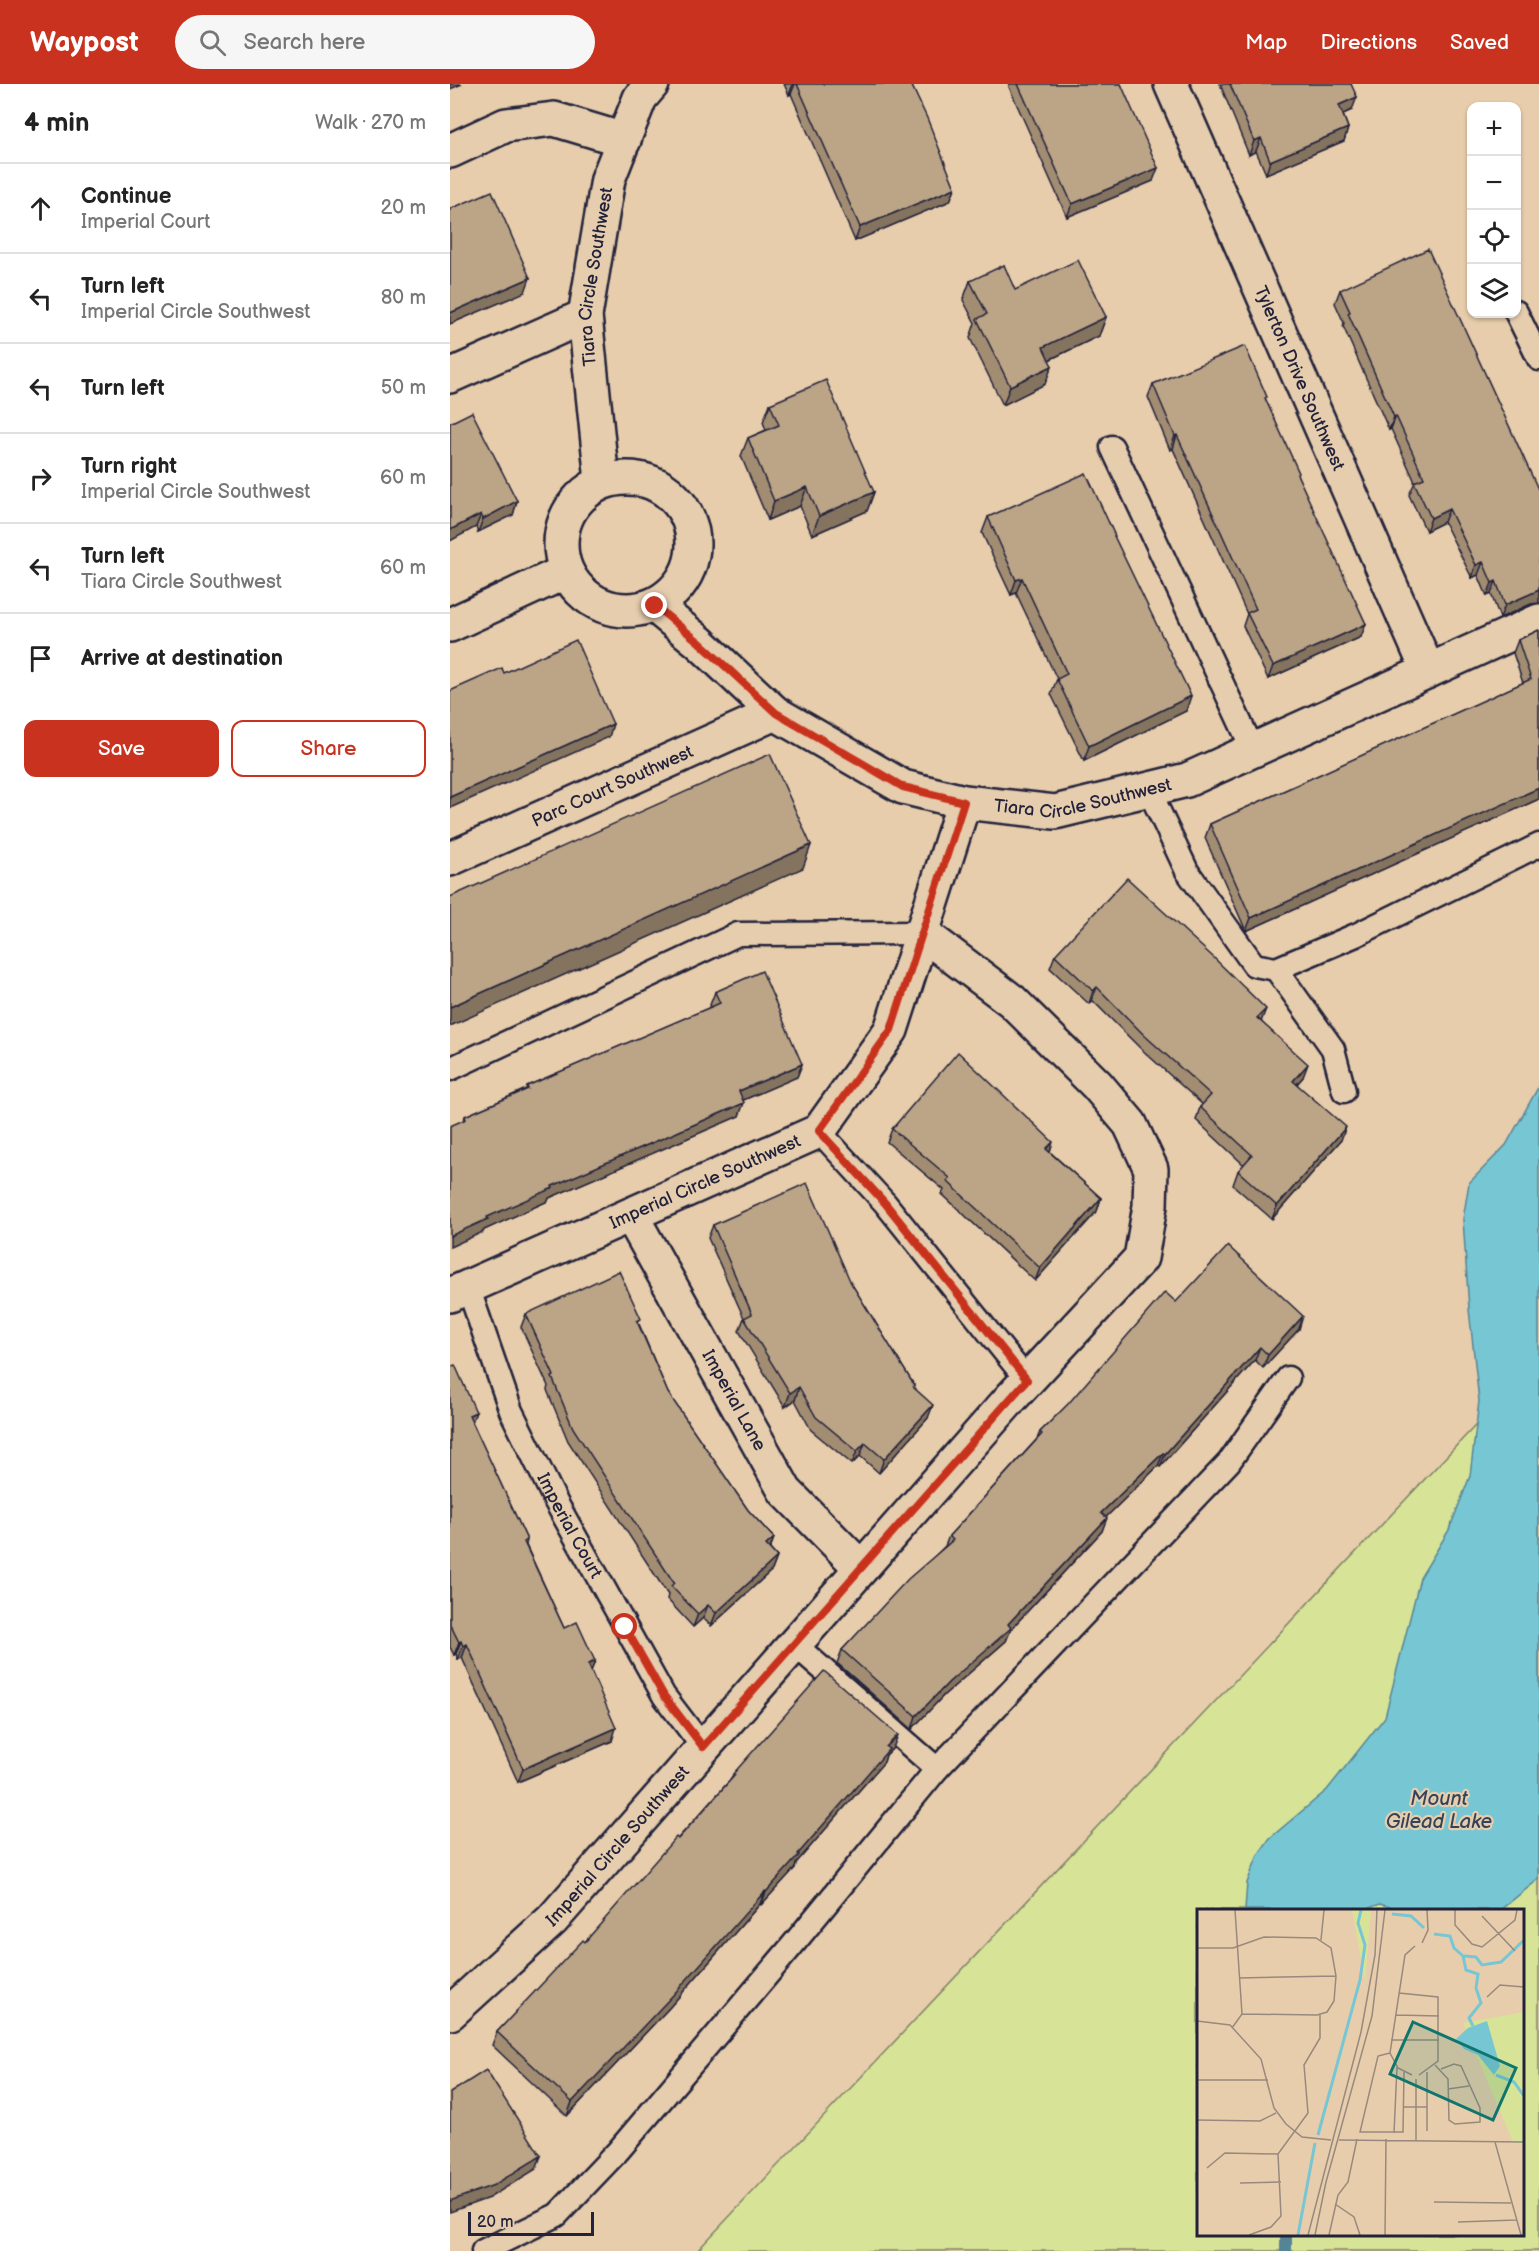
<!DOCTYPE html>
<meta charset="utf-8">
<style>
:root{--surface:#fff;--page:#f6f6f6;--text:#222;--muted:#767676;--line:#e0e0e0;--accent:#c8321e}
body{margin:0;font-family:"Balsamiq Sans",sans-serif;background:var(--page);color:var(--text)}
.controls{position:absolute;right:18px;top:18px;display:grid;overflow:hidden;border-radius:12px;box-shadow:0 2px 4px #0004}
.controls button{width:54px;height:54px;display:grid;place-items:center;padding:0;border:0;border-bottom:2px solid var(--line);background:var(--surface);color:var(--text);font:30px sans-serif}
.scale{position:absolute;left:18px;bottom:15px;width:126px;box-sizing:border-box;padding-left:6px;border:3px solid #22223b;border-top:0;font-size:16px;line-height:21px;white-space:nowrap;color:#22223b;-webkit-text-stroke:4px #e6cdae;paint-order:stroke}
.stop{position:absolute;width:18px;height:18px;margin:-14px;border:4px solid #c8321e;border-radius:50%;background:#fff}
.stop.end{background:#c8321e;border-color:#fff;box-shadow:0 2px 6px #0008}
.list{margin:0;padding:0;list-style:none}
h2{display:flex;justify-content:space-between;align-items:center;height:78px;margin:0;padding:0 24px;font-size:26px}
h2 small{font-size:20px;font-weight:400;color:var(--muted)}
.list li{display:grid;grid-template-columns:39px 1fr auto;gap:18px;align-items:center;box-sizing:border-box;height:90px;padding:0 24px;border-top:2px solid var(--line)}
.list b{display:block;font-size:22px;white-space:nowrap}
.list p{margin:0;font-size:20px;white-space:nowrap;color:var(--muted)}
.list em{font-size:20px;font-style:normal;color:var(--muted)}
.actions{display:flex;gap:12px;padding:18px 24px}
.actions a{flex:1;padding:14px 0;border:2px solid var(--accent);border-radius:12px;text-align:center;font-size:21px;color:var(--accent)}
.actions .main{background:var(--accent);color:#fff}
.icon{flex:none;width:33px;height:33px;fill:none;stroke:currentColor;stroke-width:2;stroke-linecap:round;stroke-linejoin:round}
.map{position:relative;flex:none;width:1089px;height:2167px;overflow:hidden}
header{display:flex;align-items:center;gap:36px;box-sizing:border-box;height:84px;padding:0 30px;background:var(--accent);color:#fff}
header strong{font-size:28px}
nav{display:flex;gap:33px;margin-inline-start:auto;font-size:21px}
.search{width:420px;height:54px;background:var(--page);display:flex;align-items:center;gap:15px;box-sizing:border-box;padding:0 21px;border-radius:33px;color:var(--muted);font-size:22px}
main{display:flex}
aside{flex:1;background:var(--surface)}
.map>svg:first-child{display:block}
.green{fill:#d7e396;stroke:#7c8268;stroke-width:1.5;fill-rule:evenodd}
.water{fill:#77c6d4;stroke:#558497;stroke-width:1.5}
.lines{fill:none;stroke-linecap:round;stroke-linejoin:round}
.stream{stroke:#558497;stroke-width:12}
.service-casing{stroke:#22223b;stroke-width:27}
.minor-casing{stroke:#22223b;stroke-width:38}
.service{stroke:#e6cdae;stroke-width:22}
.minor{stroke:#e6cdae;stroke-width:33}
.wall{fill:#a28d73;stroke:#22223b;stroke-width:1.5}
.shaded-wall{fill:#84735e;stroke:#22223b;stroke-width:1.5}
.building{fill:#bca486;stroke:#22223b;stroke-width:1.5}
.route{stroke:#c8321e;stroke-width:8}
.labels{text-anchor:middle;stroke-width:4.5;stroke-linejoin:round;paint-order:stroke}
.street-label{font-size:18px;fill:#22223b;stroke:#e6cdae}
.water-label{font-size:20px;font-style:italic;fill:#33435a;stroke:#e6cdae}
.inset-river{fill:none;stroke:#77c6d4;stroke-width:3}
.inset-road{fill:none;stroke:#98897e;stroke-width:1.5}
.view{fill:#0f766e;fill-opacity:0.15;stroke:#0f766e;stroke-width:3}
.inset-edge{fill:none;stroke:#22223b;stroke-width:3}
</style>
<header>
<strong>Waypost</strong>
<div class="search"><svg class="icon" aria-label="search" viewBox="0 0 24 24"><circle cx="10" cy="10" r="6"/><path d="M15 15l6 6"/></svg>Search here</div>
<nav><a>Map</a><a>Directions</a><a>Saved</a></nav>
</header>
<main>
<aside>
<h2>4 min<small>Walk · 270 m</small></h2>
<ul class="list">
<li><svg class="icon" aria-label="ahead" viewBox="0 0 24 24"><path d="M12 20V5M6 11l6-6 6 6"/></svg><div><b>Continue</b><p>Imperial Court</p></div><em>20 m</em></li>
<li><svg class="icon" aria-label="left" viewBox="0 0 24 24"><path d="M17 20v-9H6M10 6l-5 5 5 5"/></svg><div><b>Turn left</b><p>Imperial Circle Southwest</p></div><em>80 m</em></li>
<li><svg class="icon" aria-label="left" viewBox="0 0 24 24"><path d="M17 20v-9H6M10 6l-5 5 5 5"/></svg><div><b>Turn left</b></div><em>50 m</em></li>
<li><svg class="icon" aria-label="right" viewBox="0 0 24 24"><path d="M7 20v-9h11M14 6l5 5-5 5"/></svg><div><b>Turn right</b><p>Imperial Circle Southwest</p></div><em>60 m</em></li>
<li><svg class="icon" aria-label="left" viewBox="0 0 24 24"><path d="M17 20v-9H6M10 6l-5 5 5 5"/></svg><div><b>Turn left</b><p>Tiara Circle Southwest</p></div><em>60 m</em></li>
<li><svg class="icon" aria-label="arrive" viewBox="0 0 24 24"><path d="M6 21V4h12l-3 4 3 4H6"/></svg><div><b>Arrive at destination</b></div></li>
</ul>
<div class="actions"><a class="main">Save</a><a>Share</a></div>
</aside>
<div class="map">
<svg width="1089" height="2167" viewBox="0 0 1089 2167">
<rect width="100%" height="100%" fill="#e7cdab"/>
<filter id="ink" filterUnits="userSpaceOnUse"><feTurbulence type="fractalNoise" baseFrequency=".0167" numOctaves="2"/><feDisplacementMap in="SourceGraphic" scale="12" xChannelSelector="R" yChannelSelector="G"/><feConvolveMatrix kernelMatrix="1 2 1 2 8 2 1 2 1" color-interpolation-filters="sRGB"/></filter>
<g filter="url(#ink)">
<path class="green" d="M1089,1274V2167H247ZM748,1826H1072V2150H748Z"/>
<polygon class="water" points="1089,1002 1089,1795 1050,1826 950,1826 930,1820 914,1826 795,1826 797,1799 808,1771 820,1754 877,1706 935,1633 970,1494 999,1446 1020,1392 1029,1317 1019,1225 1013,1135 1019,1099 1056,1061"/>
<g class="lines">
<polyline class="stream" points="836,2150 836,2167"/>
<g class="service-casing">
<g id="service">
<polyline points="1066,228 1089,275"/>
<polyline points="662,363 803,666"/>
<polyline points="699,706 737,787 804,881 826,885 906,851 1089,761"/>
<polyline points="826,885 883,965 894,1007"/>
<polyline points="0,985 288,850 472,849"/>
<polyline points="369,1047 435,1119 577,1296"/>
<path id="s1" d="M18,1203L61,1327L106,1418L214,1612L253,1663"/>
<polyline points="344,1560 487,1685 779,1378 838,1294"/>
<polyline points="33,2167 107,2131 168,2067 341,1863 487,1685"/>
</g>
</g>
<g class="minor-casing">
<g id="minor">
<path id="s2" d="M721,0L978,587"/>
<polyline points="0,67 56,41 104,35 174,56"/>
<polyline points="0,292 135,232"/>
<circle cx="177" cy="460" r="66"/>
<path id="s3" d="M152,397L135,232L158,95L190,14L202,0"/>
<path id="s4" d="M205,522L249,558L325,629L453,703L514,718L605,728L737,696L1089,537"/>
<polyline points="0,541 115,488"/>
<path id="s5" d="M0,775L325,629"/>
<path id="s6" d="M181,1131L335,1407L411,1484"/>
<path id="s7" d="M0,1211L369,1047L441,946L514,718"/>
<path id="s8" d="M0,1929L102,1836L561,1314L691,1174L700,1122L701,1085L680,1040L647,1001L562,917L472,849"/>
</g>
</g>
<use href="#service" class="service"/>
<use href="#minor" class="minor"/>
</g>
<g class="wall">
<polygon points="334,0 461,0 505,104 500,117 405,157 341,10 339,11"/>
<polygon points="559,0 671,0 703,97 617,133 559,3"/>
<polygon points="770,0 901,0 902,26 893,30 898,44 894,57 816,90 806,67 799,71"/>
<polygon points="520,197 656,233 649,252 599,276 595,300 553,321 520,254 525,239 513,216"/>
<polygon points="890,206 1088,405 1089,404 1089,519 1081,520 1050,534 1041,510 1037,512 1028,491 1022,494 994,438 976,447 959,411 965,398 941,345 939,346 893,242 894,239 885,219"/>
<polygon points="703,300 816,316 848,393 911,553 818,595 793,542 797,530 723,365 720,366 698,313"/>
<polygon points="320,320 424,408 417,427 362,451 350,422 318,436 291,372 298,354 316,346 313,338"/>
<polygon points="0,339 67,417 63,431 28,448 26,443"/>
<polygon points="538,433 664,454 736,627 634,677 601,610 607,595 566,509 561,511 532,449"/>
<polygon points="1089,546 1089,715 796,847 755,754 760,740 1073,599 1063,569 1068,556"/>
<polygon points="605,871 811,937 853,993 847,1000 891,1056 822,1135 783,1101 788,1087 794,1081 746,1036 750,1023 753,1021 690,964 642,916 639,920 600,884"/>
<polygon points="265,908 352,980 347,993 293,1016 289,1032 99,1114 98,1117 34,1146 33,1148 14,1036 15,1032 76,1005 77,1002 261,923 260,921"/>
<polygon points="442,1045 600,1068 651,1114 647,1127 585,1197 492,1110 494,1106 437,1058"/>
<polygon points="263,1141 401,1199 464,1301 463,1304 478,1334 429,1389 410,1372 402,1380 361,1346 345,1316 335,1323 289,1247 294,1234 258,1154"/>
<polygon points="726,1218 849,1245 813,1284 805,1276 710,1383 708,1382 656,1433 652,1447 561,1545 556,1557 494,1611 462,1645 387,1579 392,1566 495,1462 499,1452 587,1355 590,1348"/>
<polygon points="76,1230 189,1240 218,1309 298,1426 324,1454 320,1465 327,1473 322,1486 261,1542 253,1534 243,1543 217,1515 218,1511 118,1357 97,1306 98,1302 71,1243"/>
<polygon points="0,1283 22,1338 77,1456 76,1461 114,1544 145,1577 141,1587 162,1657 68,1698 12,1574 8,1575 6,1570 4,1571 0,1563"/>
<polygon points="443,1664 436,1671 434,1678 346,1779 345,1784 311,1821 310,1820 219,1924 117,2032 42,1961 47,1948 135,1858 281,1695 283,1690"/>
</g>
<g class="shaded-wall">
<polygon points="0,0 12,0 0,5"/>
<polygon points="343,0 345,0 341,10 339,11"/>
<polygon points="907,13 902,26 884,34 889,21"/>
<polygon points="898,44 894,57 816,90 820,77"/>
<polygon points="811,54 806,67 799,71 804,57"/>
<polygon points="708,84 703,97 617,133 622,120"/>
<polygon points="505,104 500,117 405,157 410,143"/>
<polygon points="80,194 75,208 0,240 0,229"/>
<polygon points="656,233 649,252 586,282 593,263"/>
<polygon points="602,282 595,300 553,321 560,302"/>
<polygon points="946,332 941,345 939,346 944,333"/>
<polygon points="727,351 723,365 720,366 725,352"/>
<polygon points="357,403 350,422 318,436 324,417"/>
<polygon points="424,408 417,427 362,451 369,432"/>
<polygon points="67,417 63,431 28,448 33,435"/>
<polygon points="999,425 994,438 976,447 981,434"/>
<polygon points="31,430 26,443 0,457 0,446"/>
<polygon points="1033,478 1028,491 1022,494 1026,481"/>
<polygon points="572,494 566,509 561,511 566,496"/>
<polygon points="1046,497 1041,510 1037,512 1042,499"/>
<polygon points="1089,506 1089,519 1081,520 1050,534 1055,521"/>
<polygon points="916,540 911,553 818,595 823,582"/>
<polygon points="741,612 736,627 634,677 639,662"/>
<polygon points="163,640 159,653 0,724 0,713"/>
<polygon points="1089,704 1089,715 796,847 801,834"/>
<polygon points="361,761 353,784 0,942 0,923"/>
<polygon points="647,903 642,916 639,920 643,907"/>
<polygon points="816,925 811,938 807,934"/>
<polygon points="352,980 347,993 284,1020 289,1007"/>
<polygon points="858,980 853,993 838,1010 843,997"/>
<polygon points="294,1019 289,1032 99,1114 98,1117 34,1146 33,1148 0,1163 0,1152 37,1133 102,1102"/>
<polygon points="896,1043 891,1056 822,1135 827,1122"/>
<polygon points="603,1058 599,1071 596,1065"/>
<polygon points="651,1114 647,1127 585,1197 590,1184"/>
<polygon points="853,1232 849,1245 813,1284 818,1271"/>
<polygon points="810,1263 805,1276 710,1383 715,1370"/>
<polygon points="349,1303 345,1316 335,1323 340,1309"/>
<polygon points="483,1321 478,1334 429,1389 434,1375"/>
<polygon points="26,1328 21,1341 19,1331"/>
<polygon points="415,1359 410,1372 402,1380 407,1367"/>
<polygon points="713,1369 708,1382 647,1442 651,1429"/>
<polygon points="657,1434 652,1447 561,1545 556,1557 494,1611 462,1645 466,1632 499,1598 558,1540"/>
<polygon points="324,1454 319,1467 316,1461"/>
<polygon points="327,1473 322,1486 261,1542 266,1529"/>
<polygon points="258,1521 253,1534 243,1543 248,1530"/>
<polygon points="11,1557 6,1570 4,1571 9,1558"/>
<polygon points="17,1560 12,1574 8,1575 13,1562"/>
<polygon points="145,1577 140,1590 138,1580"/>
<polygon points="166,1644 162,1657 68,1698 73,1685"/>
<polygon points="448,1651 443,1664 436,1671 434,1678 346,1779 345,1784 311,1821 316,1808 436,1663"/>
<polygon points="315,1807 310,1820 219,1924 117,2032 122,2018"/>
<polygon points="91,2072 86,2085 39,2114 0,2128 0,2117"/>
</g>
<g class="building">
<polygon points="347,0 461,0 477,34 505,104 410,143"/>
<polygon points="568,0 671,0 708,84 622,120"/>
<polygon points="780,0 901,0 907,13 889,21 898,44 820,77 811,54 804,57"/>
<polygon points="42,107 80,194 0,229 0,125"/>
<polygon points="978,165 1088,405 1089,404 1089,477 1088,477 1089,482 1089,506 1055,521 1046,497 1042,499 1033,478 1026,481 999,425 981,434 964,398 974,394 946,332 944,333 898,229 900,228 890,206"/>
<polygon points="628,176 656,233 593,263 602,282 560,302 527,235 537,230 520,197 554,181 565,206"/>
<polygon points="795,262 817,313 815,314 849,389 847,390 916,540 823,582 797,529 806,525 727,351 725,352 703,300"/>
<polygon points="376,296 424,408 369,432 357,403 324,417 298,354 329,341 320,320"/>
<polygon points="22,328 67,417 33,435 31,430 0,446 0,339"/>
<polygon points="636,389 665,452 664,452 741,612 639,662 607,595 617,590 572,494 566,496 538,433"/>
<polygon points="1089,546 1089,704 801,834 760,740 1081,595 1068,556"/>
<polygon points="126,556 163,640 0,713 0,607 52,584 54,589"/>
<polygon points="320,670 361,761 0,923 0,813"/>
<polygon points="677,794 763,873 816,925 807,934 858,980 843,997 896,1043 827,1122 788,1087 802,1071 750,1023 761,1011 694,951 647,903 643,907 605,871"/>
<polygon points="312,887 352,980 289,1007 294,1019 102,1102 103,1104 37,1133 38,1135 0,1152 0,1042 16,1035 15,1032 78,1005 77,1002 270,919 265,908"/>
<polygon points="508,968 603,1058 596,1065 651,1114 590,1184 497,1097 500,1094 442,1045"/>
<polygon points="357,1099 401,1199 464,1301 463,1303 483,1321 434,1375 415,1359 407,1367 366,1333 349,1303 340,1309 294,1234 302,1230 263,1141"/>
<polygon points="778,1162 853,1232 818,1271 810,1263 715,1370 713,1369 651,1429 657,1434 558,1540 561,1544 499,1598 466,1632 392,1566 458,1495 503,1456 499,1452 592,1350 590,1348 618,1320 715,1208 726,1218"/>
<polygon points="169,1187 191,1235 187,1237 218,1309 298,1426 324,1454 316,1461 327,1473 266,1529 258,1521 248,1530 221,1502 224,1499 123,1344 102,1293 104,1292 76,1230"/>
<polygon points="5,1281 26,1328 19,1331 77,1456 74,1458 114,1544 127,1538 145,1577 138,1580 166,1644 73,1685 17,1560 13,1562 11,1557 9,1558 0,1540 0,1283"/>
<polygon points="374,1587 448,1651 436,1663 439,1665 348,1770 349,1771 316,1808 315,1807 224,1910 122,2018 47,1948 133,1856 135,1858 226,1753 228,1755 285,1691 283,1690"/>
<polygon points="36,1986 91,2072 44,2101 0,2117 0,2009"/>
</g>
</g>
<g class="lines" filter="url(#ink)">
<polyline class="route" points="175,1543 214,1612 253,1663 577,1296 435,1119 369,1047 441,946 514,718 453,703 326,629 249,558 205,522"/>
</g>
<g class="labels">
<g class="street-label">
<text dy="6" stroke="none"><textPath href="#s3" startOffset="206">Tiara Circle Southwest</textPath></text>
<text dy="6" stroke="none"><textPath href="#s2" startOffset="321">Tylerton Drive Southwest</textPath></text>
<text dy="6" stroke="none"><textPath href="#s5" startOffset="178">Parc Court Southwest</textPath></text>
<text dy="6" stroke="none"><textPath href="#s4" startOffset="492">Tiara Circle Southwest</textPath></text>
<text dy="6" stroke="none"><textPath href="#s7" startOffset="279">Imperial Circle Southwest</textPath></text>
<text dy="6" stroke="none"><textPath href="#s6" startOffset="212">Imperial Lane</textPath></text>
<text dy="6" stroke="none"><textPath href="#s1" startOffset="260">Imperial Court</textPath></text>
<text dy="6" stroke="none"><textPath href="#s8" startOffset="237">Imperial Circle Southwest</textPath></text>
</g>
<g class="water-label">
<text x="989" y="1721">Mount<tspan x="989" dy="23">Gilead Lake</tspan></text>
</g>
</g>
<g transform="translate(747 1825)">
<rect width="327" height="327" fill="#e7cdab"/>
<path d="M155,1H174L168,73L158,16ZM327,103V233H316L266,114Z" fill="#d7e396"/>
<path d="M290,112L303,157L297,166L281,146L267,140L259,130L271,119Z" fill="#77c6d4"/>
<path class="inset-river" d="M195,5L214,7L227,19M237,25L253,27L257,39L266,47L269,61L281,65L279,79L284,94L272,109L276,117M267,47L279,48L285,56L304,53L327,31M299,166L317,173L327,187M121,226L163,71L168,36L161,14L164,1M101,326L118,234"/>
<path class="inset-road" d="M258,1V16L275,35L285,38L318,11L320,1M285,7L318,42M124,31L127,1M225,34L231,21L230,1M0,39H36L67,28L119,29L134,39L139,67L137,92L130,103L120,106L45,105M42,69L139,67M202,84L241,88V152L222,166M290,88L303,76L327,78M199,106L242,107M0,112L33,116L64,150L77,199L89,215L105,228L134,231M35,119L45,105L38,1M194,131H242M193,144L181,147L163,223H206L207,163M238,156L251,170L252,211L258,215L283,213V199L264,157L257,155L244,160M230,163V222M215,166L201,159L193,144L208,46L218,37M219,170V231M0,171H71M251,180L272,177M207,198H230M0,211L63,212L79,204M197,224L200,158M142,231L327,233M298,233L324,326M10,259L28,244L81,245M43,274L84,273M237,293L314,294M138,295L157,308L163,326M261,313L319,311M52,326L74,318L84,307L81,245L111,204L107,156L123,129V106M111,326L164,123L178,46L180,1M118,326L129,273L175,107L188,1M132,326L141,286L151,273L160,230M188,326L189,230"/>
<path class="view" d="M216,113L319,159L296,211L193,165Z"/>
<rect width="327" height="327" class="inset-edge"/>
</g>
</svg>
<div class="controls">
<button>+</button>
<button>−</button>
<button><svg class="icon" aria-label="locate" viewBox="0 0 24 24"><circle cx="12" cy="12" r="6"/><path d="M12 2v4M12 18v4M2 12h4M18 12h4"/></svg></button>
<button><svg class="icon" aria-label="layers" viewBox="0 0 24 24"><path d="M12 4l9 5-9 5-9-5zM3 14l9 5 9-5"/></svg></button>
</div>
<div class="scale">20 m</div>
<div class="stop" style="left:175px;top:1543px"></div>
<div class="stop end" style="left:205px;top:522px"></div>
</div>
</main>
